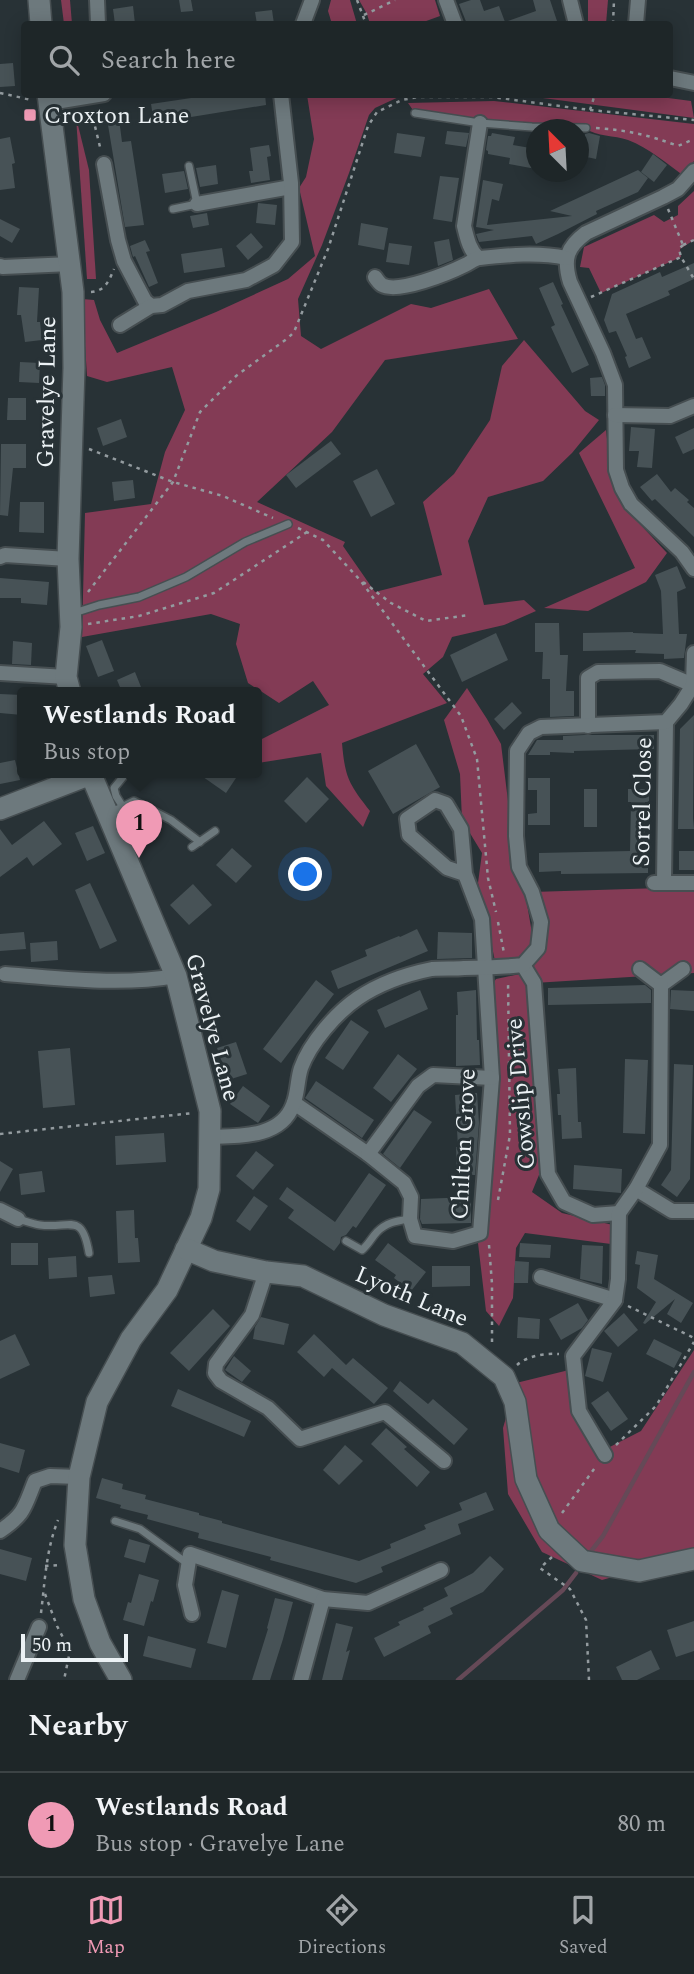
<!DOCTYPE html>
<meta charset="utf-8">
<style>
:root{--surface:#1e2628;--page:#262e30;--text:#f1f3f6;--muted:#a1a5a8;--line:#3c4345;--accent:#f09ab5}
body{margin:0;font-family:Spectral,serif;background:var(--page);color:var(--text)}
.compass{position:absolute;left:526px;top:119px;width:63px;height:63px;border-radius:50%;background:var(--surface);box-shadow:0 4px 18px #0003;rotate:336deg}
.scale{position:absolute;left:21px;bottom:18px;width:107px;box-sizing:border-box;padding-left:7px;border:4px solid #ecf2f5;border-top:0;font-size:19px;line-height:24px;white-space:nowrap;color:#ecf2f5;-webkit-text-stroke:5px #283236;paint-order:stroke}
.you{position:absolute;left:306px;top:875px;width:24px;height:24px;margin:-18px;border:5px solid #fff;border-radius:50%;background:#1a73e8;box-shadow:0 0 0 10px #1a73e833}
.badge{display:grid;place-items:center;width:46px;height:46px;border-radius:50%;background:var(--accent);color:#111;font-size:23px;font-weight:700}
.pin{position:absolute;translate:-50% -58px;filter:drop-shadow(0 2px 4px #0008)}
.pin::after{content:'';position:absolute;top:37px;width:24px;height:21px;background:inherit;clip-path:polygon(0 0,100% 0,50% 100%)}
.popup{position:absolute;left:17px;top:687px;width:245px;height:91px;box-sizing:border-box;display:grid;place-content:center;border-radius:7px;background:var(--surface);filter:drop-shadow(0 2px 5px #0005);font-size:23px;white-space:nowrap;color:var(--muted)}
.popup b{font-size:26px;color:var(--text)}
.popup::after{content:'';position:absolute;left:50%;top:100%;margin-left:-14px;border:14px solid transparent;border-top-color:var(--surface)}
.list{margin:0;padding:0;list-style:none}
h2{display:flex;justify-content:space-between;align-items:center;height:91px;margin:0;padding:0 28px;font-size:30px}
h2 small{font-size:23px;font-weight:400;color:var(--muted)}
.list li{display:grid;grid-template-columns:46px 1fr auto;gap:21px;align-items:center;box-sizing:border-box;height:105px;padding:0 28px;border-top:2px solid var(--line)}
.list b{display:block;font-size:26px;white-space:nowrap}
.list p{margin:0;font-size:23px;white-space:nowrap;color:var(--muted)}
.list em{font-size:23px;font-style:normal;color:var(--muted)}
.icon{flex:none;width:38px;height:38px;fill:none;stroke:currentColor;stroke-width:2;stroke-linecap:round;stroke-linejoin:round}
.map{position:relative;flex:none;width:694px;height:1680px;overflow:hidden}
.search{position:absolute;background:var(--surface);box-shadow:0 4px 18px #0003;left:21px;right:21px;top:21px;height:77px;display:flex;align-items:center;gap:18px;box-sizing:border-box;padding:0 24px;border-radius:7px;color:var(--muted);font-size:26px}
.sheet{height:196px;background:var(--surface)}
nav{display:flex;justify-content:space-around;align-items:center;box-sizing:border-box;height:98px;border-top:2px solid var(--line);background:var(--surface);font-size:19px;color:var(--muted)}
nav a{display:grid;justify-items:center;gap:4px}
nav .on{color:var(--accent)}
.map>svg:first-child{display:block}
.green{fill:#833b55}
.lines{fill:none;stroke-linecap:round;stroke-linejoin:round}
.stream{stroke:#654957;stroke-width:4.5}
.building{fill:#475256}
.lane-casing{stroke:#464e51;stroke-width:10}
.street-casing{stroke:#464e51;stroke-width:18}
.secondary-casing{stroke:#464e51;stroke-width:24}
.path{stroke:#939b9f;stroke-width:2.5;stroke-dasharray:3.5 5;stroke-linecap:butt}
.lane{stroke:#6d797d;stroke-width:7}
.street{stroke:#6d797d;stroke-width:14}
.secondary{stroke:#6d797d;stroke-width:21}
.poi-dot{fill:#f09ab5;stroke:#283236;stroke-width:2.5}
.labels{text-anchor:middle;stroke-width:6;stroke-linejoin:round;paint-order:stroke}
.poi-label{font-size:24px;fill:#ecf2f5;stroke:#283236;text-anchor:start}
.street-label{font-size:24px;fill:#ecf2f5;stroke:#283236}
</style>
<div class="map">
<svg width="694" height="1680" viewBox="0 0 694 1680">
<rect width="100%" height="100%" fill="#283236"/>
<g class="green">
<polygon points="61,0 70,0 72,24 64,24"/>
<polygon points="331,0 350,0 357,24 332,24 328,11"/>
<polygon points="359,0 435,0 440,16 418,24 370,24 367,14"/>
<polygon points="588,0 608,0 606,24 588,24"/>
<polygon points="638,94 691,101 694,118 520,95"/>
<path d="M307,95H403L375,108L369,115L349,173L322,245L298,299L301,336L321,349L411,304L431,308L489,289L518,339L385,360L332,432L257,502L345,542L343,546L375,592L442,575L423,502L454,474L490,420L502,366L524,340L585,411L599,420L572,453L543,481L488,497L468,541L484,605L524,600L536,611L504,625L452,637L443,657L423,674L447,703L342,743C345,778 349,784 370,811L363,827L326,786L321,753L258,763L256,742L329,705L313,681L279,703L248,683L236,644L240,624L211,614L82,637L85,513L151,504L165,452L185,410L172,367L107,382L87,376L82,299L94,300L100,320L117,353L216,312L288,279L315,256L299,188L306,177L314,139Z"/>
<path d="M494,101L694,124V161L684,176C666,163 649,148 628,140C614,135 597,137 585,128L480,123L415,113L408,103Z"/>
<polygon points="76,117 89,170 96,279 87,279"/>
<polygon points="694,191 694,240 680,249 681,257 601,293 589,268 580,267 584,247 654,215 664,222 678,215 678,206"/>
<polygon points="606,430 611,473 624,507 667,553 646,582 588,611 544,608 635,568 579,453"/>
<polygon points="467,688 487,719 501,744 508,801 510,866 525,892 533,939 532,892 694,887 694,973 534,983 534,948 523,961 495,961 478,883 482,853 462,820 460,774 444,720"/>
<polygon points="520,974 530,986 537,1057 536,1127 541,1170 532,1192 562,1213 613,1225 611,1244 525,1233 516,1248 513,1298 499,1326 486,1311 478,1243 491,1187 495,1103 492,985 496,979"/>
<polygon points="694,1350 694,1554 602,1580 542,1552 508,1494 503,1428 516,1383 569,1370 573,1417 600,1452 641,1431"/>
</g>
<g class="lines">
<g class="stream">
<polyline points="592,1550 603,1536 694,1372"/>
<polyline points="458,1680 563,1590 576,1573"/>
</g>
</g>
<g class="building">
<polygon points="179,0 191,0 193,11 181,12"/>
<polygon points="471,0 480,0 484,11 499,6 505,22 536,11 533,0 550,0 558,24 467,24 459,4"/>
<polygon points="133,6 135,24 115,24 113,9"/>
<polygon points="272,10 274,24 257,24 255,12"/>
<polygon points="13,63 15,86 0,87 0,64"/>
<polygon points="218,94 265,94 266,105 154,123 151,104"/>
<polygon points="118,111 122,142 131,141 144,225 125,227 106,113"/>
<polygon points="447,131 469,133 466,147 445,144"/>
<polygon points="397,133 425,137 421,157 394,153"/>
<polygon points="492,133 515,137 513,145 536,149 536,169 509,164 510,158 488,154 488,151 486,150 488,136 491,136"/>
<polygon points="589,133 600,136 596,159 582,156 585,134"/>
<polygon points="10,137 15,163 12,164 15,188 0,190 0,139"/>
<polygon points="269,145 271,156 267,157 270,180 251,183 249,171 253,171 250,148"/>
<polygon points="653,154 667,165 654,182 641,172"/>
<polygon points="216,165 218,184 200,187 196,168"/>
<polygon points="638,170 648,178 638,192 596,211 597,214 558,234 536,244 532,236 479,242 476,234 494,230 476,227 483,180 503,184 499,201 492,199 487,225 572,216 550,211"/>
<polygon points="184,171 188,189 165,193 162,174"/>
<polygon points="440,176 459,178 452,222 433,219"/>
<polygon points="258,203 277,205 275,225 256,223"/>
<polygon points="207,213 209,225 193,228 190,216"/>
<polygon points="0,219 20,229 12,243 0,236"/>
<polygon points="361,223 388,228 384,250 358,245"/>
<polygon points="251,233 263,247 248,260 236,246"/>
<polygon points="449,239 453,260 438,266 434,242"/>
<polygon points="145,240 150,251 146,252 158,283 149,287 135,256 133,257 130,246"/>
<polygon points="389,243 412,246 409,265 386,262"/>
<polygon points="222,248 225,267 184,273 181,254"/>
<polygon points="694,263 694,279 668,291 670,295 626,314 636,339 642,337 651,358 629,368 625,357 627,356 616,331 609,333 604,320 612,294 660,272 662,277"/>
<polygon points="553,282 563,304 561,305 589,365 572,373 551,327 555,325 539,288"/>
<polygon points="19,287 39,288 37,322 40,322 42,340 25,342 21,315 17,315"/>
<polygon points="20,362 40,363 39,383 19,382"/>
<polygon points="602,377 605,385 605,396 591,396 590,378"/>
<polygon points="8,398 26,398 26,420 7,420"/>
<polygon points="121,419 127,437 103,446 97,428"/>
<polygon points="631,427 655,429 652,468 637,467 639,451 629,451"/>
<polygon points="694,428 694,449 683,454 675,437"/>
<polygon points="331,441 341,454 296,488 286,475"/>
<polygon points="1,444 26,444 26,468 13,468 8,516 0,515"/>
<polygon points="377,469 395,504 371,517 353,481"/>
<polygon points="657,474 671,492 675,488 689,500 687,502 694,508 694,537 655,499 652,501 640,487"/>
<polygon points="133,480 135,498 114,501 112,482"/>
<polygon points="20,502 44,502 44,533 19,532"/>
<polygon points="677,566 686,588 677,592 679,634 687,634 684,658 664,659 664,654 635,653 636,650 583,651 583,633 633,632 633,633 663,634 661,591 655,575"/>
<polygon points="0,578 49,582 47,605 21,603 21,598 0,598"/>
<polygon points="535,623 559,623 560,655 568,655 566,691 574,691 574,716 550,717 550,679 542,679 543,652 535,652"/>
<polygon points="496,633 508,660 462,682 450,655"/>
<polygon points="102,640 114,671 98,677 86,646"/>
<polygon points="13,641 32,643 31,665 12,664"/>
<polygon points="135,672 143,692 122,692 117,680"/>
<polygon points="0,694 22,695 22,715 0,713"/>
<polygon points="512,702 522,713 504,730 494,719"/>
<polygon points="694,715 693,818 694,829 678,829 680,729"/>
<polygon points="584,735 654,735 654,749 574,751 574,753 550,752 550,755 528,755 537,740 563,740 563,736"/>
<polygon points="416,744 440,787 393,814 368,771"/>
<polygon points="15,760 20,780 0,784 0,763"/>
<polygon points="196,772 228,772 236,778 226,793"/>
<polygon points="307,777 329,799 306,823 284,801"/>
<polygon points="528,778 550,778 550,825 528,825 528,814 537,813 537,790 528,790"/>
<rect x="584" y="789" width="13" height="38"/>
<polygon points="628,789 649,789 649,802 645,802 644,854 648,854 648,873 561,874 561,871 539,872 539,853 630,851 631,802 628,802"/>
<polygon points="44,821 62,844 33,866 27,857 0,877 0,829 12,845"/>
<polygon points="93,826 105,853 87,861 75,833"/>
<polygon points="232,848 252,866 236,883 216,865"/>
<rect x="679" y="851" width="15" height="19"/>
<polygon points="90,883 117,941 100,949 75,890"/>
<polygon points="193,884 212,905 189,925 170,905"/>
<polygon points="417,929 428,951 338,989 331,971 367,956 365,950 399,936 400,937"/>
<polygon points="24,932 26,949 0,951 0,934"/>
<polygon points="438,932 472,933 472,958 437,959"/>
<polygon points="57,941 58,960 31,962 30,943"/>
<polygon points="316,980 334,994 281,1063 263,1049"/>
<polygon points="645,985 651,990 651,1003 548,1005 548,988"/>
<polygon points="420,990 428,1009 385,1028 377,1010"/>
<polygon points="476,990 477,1040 479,1040 480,1065 456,1066 456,1015 458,1015 457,992"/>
<polygon points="671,990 694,991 694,1011 670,1009"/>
<polygon points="351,1020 369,1032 343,1070 325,1058"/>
<polygon points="236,1042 247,1074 228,1080 217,1048"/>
<polygon points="70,1048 75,1105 43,1108 38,1051"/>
<polygon points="398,1054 417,1069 391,1102 373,1088"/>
<polygon points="625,1059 648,1060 645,1134 623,1133"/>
<polygon points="674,1064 693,1065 690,1179 677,1197 661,1185 671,1170"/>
<polygon points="576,1068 578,1122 581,1122 582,1138 562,1139 561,1115 558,1115 557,1094 560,1094 558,1069"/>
<polygon points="316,1081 374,1120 362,1138 305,1098"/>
<polygon points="243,1086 270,1106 258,1123 230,1104"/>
<polygon points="477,1093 479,1123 475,1175 457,1175 456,1147 458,1147 455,1095"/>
<polygon points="414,1110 432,1122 400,1168 383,1154"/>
<polygon points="164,1133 166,1162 116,1165 115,1136"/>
<polygon points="256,1151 274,1165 253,1190 236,1176"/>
<polygon points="0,1161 13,1169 0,1192"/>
<polygon points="574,1165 622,1169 621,1193 573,1189"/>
<polygon points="42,1171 45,1192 21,1195 19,1174"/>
<polygon points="369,1173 386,1185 356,1228 353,1226 346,1235 341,1237 340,1243 334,1251 288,1218 294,1210 279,1199 287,1187 335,1222"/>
<polygon points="254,1196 268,1206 250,1231 236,1221"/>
<polygon points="471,1197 471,1223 422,1224 420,1219 421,1199"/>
<polygon points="134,1210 135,1238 138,1238 140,1262 118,1263 116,1211"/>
<rect x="11" y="1243" width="27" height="22"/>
<polygon points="388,1243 426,1272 411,1291 394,1278 396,1275 375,1260"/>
<polygon points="520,1243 551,1245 550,1258 519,1257"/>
<polygon points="582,1245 603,1246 602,1284 580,1279"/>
<polygon points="637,1251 658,1255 654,1279 693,1303 681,1323 667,1314 675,1299 645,1324 643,1323 656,1302 637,1288 640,1265 635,1264"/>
<polygon points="76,1256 77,1277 49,1279 48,1258"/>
<polygon points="515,1261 529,1262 528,1283 514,1283"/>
<polygon points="432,1266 470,1266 470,1286 432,1287"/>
<polygon points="112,1275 115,1294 90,1297 88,1277"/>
<polygon points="578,1303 588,1320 582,1328 561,1340 549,1319"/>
<polygon points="213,1309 230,1326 189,1371 170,1353"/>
<polygon points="624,1313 638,1330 618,1347 604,1331"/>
<polygon points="261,1317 289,1324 284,1345 253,1339 255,1327"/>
<polygon points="518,1317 540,1319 539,1339 517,1338"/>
<polygon points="15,1334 30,1365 0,1379 0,1341"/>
<polygon points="314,1334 346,1365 353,1358 388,1388 374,1404 332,1368 324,1377 297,1352"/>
<polygon points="654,1339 682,1353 674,1368 646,1354"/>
<polygon points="592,1348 612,1353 603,1382 585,1376"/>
<polygon points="234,1356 251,1371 242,1382 225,1370"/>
<polygon points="400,1381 428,1404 433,1399 468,1429 454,1445 393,1391"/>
<polygon points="178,1389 251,1421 244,1437 171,1406"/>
<polygon points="608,1391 628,1419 611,1431 591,1403"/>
<polygon points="386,1428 407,1447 404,1449 430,1472 417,1487 371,1444"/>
<polygon points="0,1443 25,1450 19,1473 0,1467"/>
<polygon points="345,1445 363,1461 339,1485 323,1470"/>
<polygon points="102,1478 123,1484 122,1489 146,1495 145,1499 199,1513 199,1515 222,1521 222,1523 359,1561 391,1548 390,1544 426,1529 424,1525 462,1510 459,1503 486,1492 494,1510 458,1524 461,1534 381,1567 383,1572 356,1583 270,1560 271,1557 198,1538 199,1533 147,1519 148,1515 120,1508 121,1505 96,1498"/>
<polygon points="129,1539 150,1545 145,1563 124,1557"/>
<polygon points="0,1549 32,1558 26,1581 0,1574"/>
<polygon points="490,1556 504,1569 483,1592 450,1608 453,1614 428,1626 431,1633 384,1657 374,1638 400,1625 398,1622 424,1610 423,1608 448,1596 444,1588 473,1573"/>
<polygon points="139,1574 159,1580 153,1602 151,1601 144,1626 123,1620 128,1602 131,1603"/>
<polygon points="222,1590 239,1595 226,1648 207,1643"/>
<polygon points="275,1598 293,1602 283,1639 270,1680 252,1680 268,1629 267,1628"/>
<polygon points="694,1621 694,1651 676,1657 667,1630"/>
<polygon points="336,1623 353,1627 346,1652 350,1650 342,1680 322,1680"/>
<polygon points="148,1636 196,1649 191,1668 143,1656"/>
<polygon points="651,1650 660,1669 637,1680 622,1680 616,1667"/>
</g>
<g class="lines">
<g class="lane-casing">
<g id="lane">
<polyline points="415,113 480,123 532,127 586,128"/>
<polyline points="173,209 197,204 189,166"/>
<polyline points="74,613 99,605 139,597 186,577 245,542 288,524"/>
<polyline points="122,772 123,777 114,788 116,796 123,807"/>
<polyline points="110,813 134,801 171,820 200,842"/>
<polyline points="192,847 215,831"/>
<path d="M18,1219C25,1221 33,1224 40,1225C70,1229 82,1211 89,1253"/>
<path d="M346,1241L362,1250C369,1244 372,1237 377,1232C387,1222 397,1221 410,1219"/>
<polyline points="115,1521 140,1529 188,1564"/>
</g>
</g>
<g class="street-casing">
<g id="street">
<polyline points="97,0 98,24"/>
<polyline points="446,0 455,24"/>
<polyline points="570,0 576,24"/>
<polyline points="303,24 312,0"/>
<polyline points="636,24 638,0"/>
<polyline points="670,78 694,83"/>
<polyline points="49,103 104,94"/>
<polyline points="104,164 118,240 124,261 145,301 151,306"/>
<path d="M694,171L678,189L663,197L586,233C567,247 563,259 570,282L603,353L615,385L616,470L622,488L631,504L682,552L694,569"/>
<polyline points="197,204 291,187"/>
<path d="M478,258C469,249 467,238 464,226L480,123"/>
<polyline points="0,266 3,267 71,264"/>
<path d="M375,277C377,280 379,283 382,285C398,294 449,273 465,265C470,263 475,258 480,258C508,255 538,252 566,258"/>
<polyline points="120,325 151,306 162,305 188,291 246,280 274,265 292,242 291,183 281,94"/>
<polyline points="615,415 670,416 694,406"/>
<polyline points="0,557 5,555 68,559"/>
<polyline points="0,673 66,677"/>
<polyline points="588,726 588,678 598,672 660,671 693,685"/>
<polyline points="664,882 666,722"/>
<polyline points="654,883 694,883"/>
<polyline points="523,965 534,983 548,1174 564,1202 593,1215 619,1213"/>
<polyline points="640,969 661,985 683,969"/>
<path d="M5,974C62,978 119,986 176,976"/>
<polyline points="294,1103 368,1154 404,1183 411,1197 410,1219 415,1236 453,1241 480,1233 492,1078 482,919 465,874 447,868 409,835 407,819 435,800 446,804 461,829 465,874"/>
<path d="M210,1137C239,1136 281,1138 293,1105C298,1093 297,1080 301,1068C310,1043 336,1013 358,998C379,984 407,974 432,969C443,968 454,969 464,968C484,968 504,967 523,965L538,948L541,922L532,892L519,867L516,836L517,751L529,733L541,727L666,722L681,704L693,685L694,653"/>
<polyline points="368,1154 418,1086 433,1075 492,1078"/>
<polyline points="636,1189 672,1211 694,1211"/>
<polyline points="0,1210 18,1219"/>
<polyline points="619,1213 636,1189 660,1145 661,985"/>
<polyline points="266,1272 252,1315 216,1364 215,1373 221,1381 268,1408 300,1439 385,1412 444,1461"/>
<polyline points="541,1277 615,1300"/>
<polyline points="605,1455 579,1411 573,1356 615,1300 618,1279 619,1213"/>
<path d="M0,1531C25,1514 24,1508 35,1481L50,1476L79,1477"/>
<polyline points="192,1614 185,1585 190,1554 323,1599 368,1603 441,1570"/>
<polyline points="17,1680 39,1627"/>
<polyline points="301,1680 323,1599"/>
</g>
</g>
<g class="secondary-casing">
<g id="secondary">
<polyline points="39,0 41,24"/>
<polyline points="48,94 73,292 74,368 68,559 71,627 66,677 70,692"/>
<polyline points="90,772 176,976 210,1111 209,1189 201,1218 167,1290 131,1339 97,1402 79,1477 75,1545 84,1599 100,1643 121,1680"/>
<polyline points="0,809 91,774"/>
<polyline points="186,1249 214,1261 266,1272 303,1276 384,1315 462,1343 504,1377 515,1402 526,1479 549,1530 582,1561 639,1571 694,1559"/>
</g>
</g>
<g class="path">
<polyline points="357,0 366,24"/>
<polyline points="364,15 395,0"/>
<polyline points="613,24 614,0"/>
<polyline points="0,93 32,100"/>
<polyline points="91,110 101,151"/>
<polyline points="590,110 694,120"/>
<path d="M596,128C627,130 649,135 678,146L694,139"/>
<polyline points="668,209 683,245"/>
<polyline points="683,245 679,249 681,257 694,279"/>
<polyline points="683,245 694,240"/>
<path d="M91,292C105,291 109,281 114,269"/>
<polyline points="591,297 681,257"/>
<polyline points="89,449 173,482 223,496 273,518"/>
<polyline points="298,528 323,540 360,580 461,716 477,759 488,878 496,912"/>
<polyline points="363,582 391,603 426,621 469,615"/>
<polyline points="88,592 173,482 200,412 236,376 288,338 294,332 328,249 368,126 377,112 402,100 418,97 492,97 590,110 595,94"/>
<polyline points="88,624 139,616 214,593 307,532"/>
<polyline points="498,922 504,953"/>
<polyline points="0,1134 193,1113"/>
<polyline points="498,1200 510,1135 508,981"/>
<polyline points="489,1245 492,1284 492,1346"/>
<polyline points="628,1306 694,1338"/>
<path d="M517,1365C527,1356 545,1353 559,1354"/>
<polyline points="616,1445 656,1406 694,1342"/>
<polyline points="562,1513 597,1465"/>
<polyline points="552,1557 540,1568 570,1589 586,1620 589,1680"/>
<polyline points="45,1566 59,1565"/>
<polyline points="45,1594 57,1626 70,1651 64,1680"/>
<path d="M41,1613C45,1581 46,1550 58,1520"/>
</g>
<use href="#lane" class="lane"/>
<use href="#street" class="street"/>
<use href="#secondary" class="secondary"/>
</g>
<rect class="poi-dot" x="23" y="108" width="14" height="14" rx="3.5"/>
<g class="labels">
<g class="poi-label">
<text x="44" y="123">Croxton Lane</text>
</g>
<g class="street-label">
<text transform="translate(46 392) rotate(-89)" y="8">Gravelye Lane</text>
<text transform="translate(642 802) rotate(-89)" y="8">Sorrel Close</text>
<text transform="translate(213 1027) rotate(75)" y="8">Gravelye Lane</text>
<text transform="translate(520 1094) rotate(-95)" y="8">Cowslip Drive</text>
<text transform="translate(463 1144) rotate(-87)" y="8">Chilton Grove</text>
<text transform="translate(412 1296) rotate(23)" y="8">Lyoth Lane</text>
</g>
</g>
</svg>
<svg class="compass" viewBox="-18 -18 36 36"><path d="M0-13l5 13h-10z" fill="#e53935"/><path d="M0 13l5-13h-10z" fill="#a1a5a8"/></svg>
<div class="scale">50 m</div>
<div class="you"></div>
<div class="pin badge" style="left:139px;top:858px">1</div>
<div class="popup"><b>Westlands Road</b>Bus stop</div>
<div class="search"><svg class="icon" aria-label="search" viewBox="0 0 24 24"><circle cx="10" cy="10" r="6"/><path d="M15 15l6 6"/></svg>Search here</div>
</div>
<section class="sheet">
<h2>Nearby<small></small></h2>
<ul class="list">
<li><span class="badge">1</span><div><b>Westlands Road</b><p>Bus stop · Gravelye Lane</p></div><em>80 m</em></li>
</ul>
</section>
<nav>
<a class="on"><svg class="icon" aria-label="map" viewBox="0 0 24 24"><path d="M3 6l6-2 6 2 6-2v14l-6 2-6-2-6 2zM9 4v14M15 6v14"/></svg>Map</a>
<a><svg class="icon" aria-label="directions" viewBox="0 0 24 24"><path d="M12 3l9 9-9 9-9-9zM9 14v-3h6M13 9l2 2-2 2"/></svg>Directions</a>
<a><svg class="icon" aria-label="saved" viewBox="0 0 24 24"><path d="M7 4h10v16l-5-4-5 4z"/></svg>Saved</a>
</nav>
